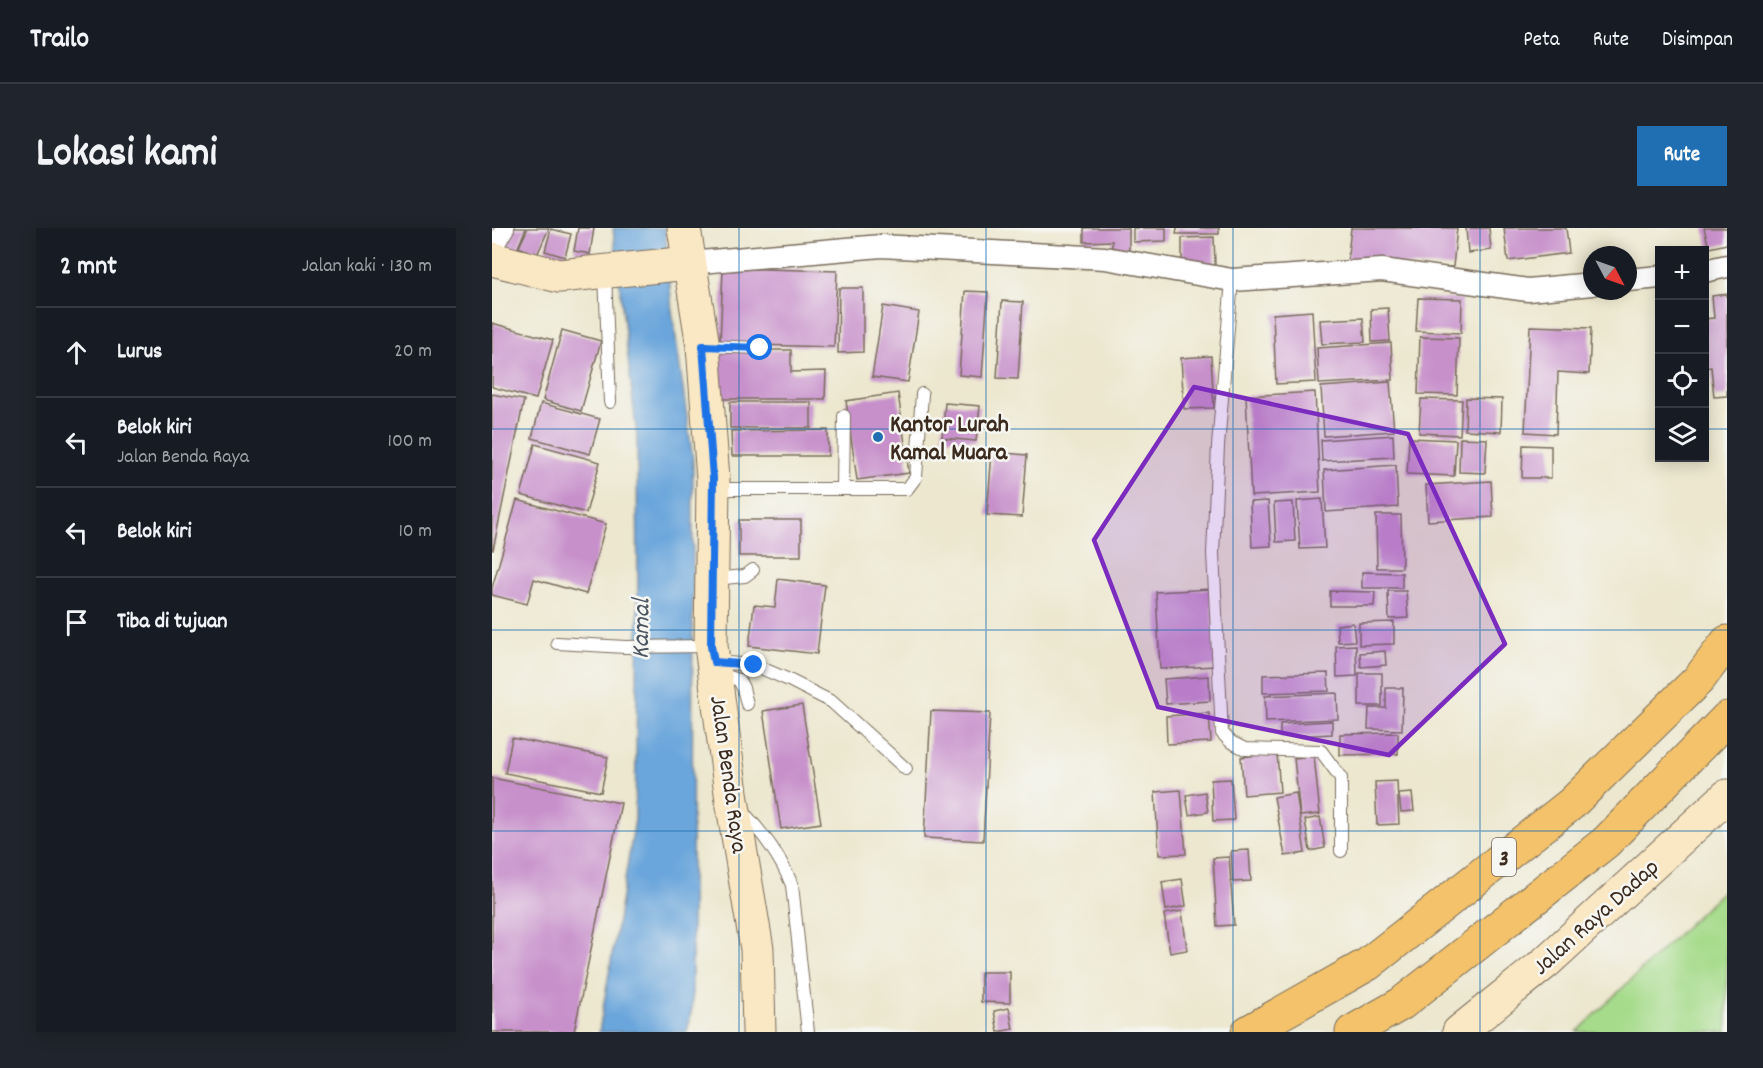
<!DOCTYPE html>
<html lang="id">
<meta charset="utf-8">
<style>
:root{--surface:#171b24;--page:#20242c;--text:#f1f3f6;--muted:#9ea1a6;--line:#363941;--accent:#1f6fb2}
body{margin:0;font-family:Dekko,sans-serif;background:var(--page);color:var(--text)}
.controls{position:absolute;right:18px;top:18px;display:grid;overflow:hidden;border-radius:0px;box-shadow:0 3px 15px #0003}
.controls button{width:54px;height:54px;display:grid;place-items:center;padding:0;border:0;border-bottom:2px solid var(--line);background:var(--surface);color:var(--text);font:30px sans-serif}
.compass{position:absolute;left:1091px;top:18px;width:54px;height:54px;border-radius:50%;background:var(--surface);box-shadow:0 3px 15px #0003;rotate:131deg}
.stop{position:absolute;width:18px;height:18px;margin:-14px;border:4px solid #1a73e8;border-radius:50%;background:#fff}
.stop.end{background:#1a73e8;border-color:#fff;box-shadow:0 2px 6px #0008}
.list{margin:0;padding:0;list-style:none}
h2{display:flex;justify-content:space-between;align-items:center;height:78px;margin:0;padding:0 24px;font-size:26px}
h2 small{font-size:20px;font-weight:400;color:var(--muted)}
.list li{display:grid;grid-template-columns:39px 1fr auto;gap:18px;align-items:center;box-sizing:border-box;height:90px;padding:0 24px;border-top:2px solid var(--line)}
.list b{display:block;font-size:22px;white-space:nowrap}
.list p{margin:0;font-size:20px;white-space:nowrap;color:var(--muted)}
.list em{font-size:20px;font-style:normal;color:var(--muted)}
.icon{flex:none;width:33px;height:33px;fill:none;stroke:currentColor;stroke-width:2;stroke-linecap:round;stroke-linejoin:round}
.map{position:relative;flex:none;width:1235px;height:804px;overflow:hidden;border-radius:0px}
header{display:flex;align-items:center;gap:36px;box-sizing:border-box;height:84px;padding:0 30px;background:var(--surface);border-bottom:2px solid var(--line)}
header strong{font-size:28px}
nav{display:flex;gap:33px;margin-inline-start:auto;font-size:21px}
.intro{display:flex;align-items:center;justify-content:space-between;box-sizing:border-box;height:144px;padding:0 36px}
h1{margin:0;font-size:42px}
.button{padding:15px 27px;border-radius:0px;background:var(--accent);color:#fff;font-size:21px;font-weight:700}
main{display:flex;gap:36px;padding:0 36px}
aside{flex:1;background:var(--surface);border-radius:0px;box-shadow:0 3px 15px #0003}
.map>svg:first-child{display:block}
.green{fill:#a6db8b;stroke:#708254;stroke-width:1.5}
.water{fill:#6aa6db;stroke:#52687c;stroke-width:1.5}
.building{fill:#c790cb}
.lines{fill:none;stroke-linecap:round;stroke-linejoin:round}
.service-casing{stroke:#796c5c;stroke-width:14}
.pedestrian-casing{stroke:#796c5c;stroke-width:20}
.minor-casing{stroke:#796c5c;stroke-width:25}
.secondary-casing{stroke:#796c5c;stroke-width:35}
.motorway-casing{stroke:#796c5c;stroke-width:35}
.service{stroke:#fff;stroke-width:12}
.pedestrian{stroke:#fff;stroke-width:18}
.minor{stroke:#fff;stroke-width:22}
.secondary{stroke:#fae7c3;stroke-width:33}
.motorway{stroke:#f3c26a;stroke-width:33}
.route{stroke:#1a73e8;stroke-width:8}
.marked{fill:#7b2cbf;fill-opacity:0.2;stroke:#7b2cbf;stroke-width:4.5;stroke-linejoin:round}
.grid{fill:none;stroke:#1f6fb2;stroke-width:1.5;stroke-opacity:0.55}
.poi-dot{fill:#1f6fb2;stroke:#f6f6f2;stroke-width:2}
.labels{text-anchor:middle;stroke-width:5;stroke-linejoin:round;paint-order:stroke}
.shield{fill:#f6f6f2;stroke:#73675e;stroke-width:1.5}
.shield-label{font-size:22px;font-weight:bold;fill:#3b2a1e}
.poi-label{font-size:24px;font-weight:bold;fill:#3b2a1e;stroke:#f6f6f2;text-anchor:start}
.street-label{font-size:24px;fill:#3b2a1e;stroke:#f6f6f2}
.water-label{font-size:26px;font-style:italic;fill:#4b5560;stroke:#f6f6f2}
</style>
<header>
<strong>Trailo</strong>
<nav><a>Peta</a><a>Rute</a><a>Disimpan</a></nav>
</header>
<div class="intro"><h1>Lokasi kami</h1><a class="button">Rute</a></div>
<main>
<aside>
<h2>2 mnt<small>Jalan kaki · 130 m</small></h2>
<ul class="list">
<li><svg class="icon" aria-label="ahead" viewBox="0 0 24 24"><path d="M12 20V5M6 11l6-6 6 6"/></svg><div><b>Lurus</b></div><em>20 m</em></li>
<li><svg class="icon" aria-label="left" viewBox="0 0 24 24"><path d="M17 20v-9H6M10 6l-5 5 5 5"/></svg><div><b>Belok kiri</b><p>Jalan Benda Raya</p></div><em>100 m</em></li>
<li><svg class="icon" aria-label="left" viewBox="0 0 24 24"><path d="M17 20v-9H6M10 6l-5 5 5 5"/></svg><div><b>Belok kiri</b></div><em>10 m</em></li>
<li><svg class="icon" aria-label="arrive" viewBox="0 0 24 24"><path d="M6 21V4h12l-3 4 3 4H6"/></svg><div><b>Tiba di tujuan</b></div></li>
</ul>
</aside>
<div class="map">
<svg width="1235" height="804" viewBox="0 0 1235 804">
<rect width="100%" height="100%" fill="#f6f6f2"/>
<filter id="ink" filterUnits="userSpaceOnUse"><feTurbulence type="fractalNoise" baseFrequency=".0167" numOctaves="2"/><feDisplacementMap in="SourceGraphic" scale="12" xChannelSelector="R" yChannelSelector="G"/><feConvolveMatrix kernelMatrix="1 2 1 2 8 2 1 2 1" color-interpolation-filters="sRGB"/></filter>
<filter id="wash" filterUnits="userSpaceOnUse"><feTurbulence type="fractalNoise" baseFrequency=".008" numOctaves="4" result="noise"/><feDisplacementMap in="SourceGraphic" scale="24" xChannelSelector="R" yChannelSelector="G"/><feGaussianBlur stdDeviation="1.35" result="paint"/><feColorMatrix in="noise" values="0 0 0 0 0 0 0 0 0 0 0 0 0 0 0 0 0 1.4 0 .05"/><feComposite in="paint" operator="in"/></filter>
<g filter="url(#wash)">
<rect width="100%" height="100%" fill="#ece7ce"/>
<polygon class="green" points="1235,659 1235,804 1085,804"/>
<polygon class="water" points="121,0 173,0 180,82 201,232 200,780 195,804 107,804 143,592 146,390 145,209"/>
<g id="blocks">
<g class="building">
<polygon points="15,0 34,0 25,22 9,16"/>
<polygon points="36,0 57,0 45,27 27,19"/>
<polygon points="86,0 102,0 98,26 82,23"/>
<polygon points="592,0 637,0 637,25 620,25 620,13 592,14"/>
<polygon points="641,0 674,0 674,13 641,14"/>
<polygon points="685,0 727,0 727,6 684,6"/>
<polygon points="859,0 965,0 961,39 855,36"/>
<polygon points="974,0 997,0 999,22 976,25"/>
<polygon points="1012,0 1074,0 1077,25 1016,33"/>
<polygon points="1212,0 1235,0 1235,16 1217,20"/>
<polygon points="59,1 79,6 73,29 53,23"/>
<polygon points="722,9 723,38 690,39 690,10"/>
<polygon points="231,40 345,43 342,119 228,116"/>
<polygon points="347,60 371,60 371,124 346,125"/>
<polygon points="473,63 496,64 490,149 467,147"/>
<polygon points="1235,66 1235,168 1222,169 1219,139 1212,140 1212,91 1222,90 1220,68"/>
<polygon points="926,70 970,71 969,105 924,103"/>
<polygon points="510,73 531,74 526,151 505,150"/>
<polygon points="391,78 427,84 416,154 380,149"/>
<polygon points="896,80 898,113 880,114 879,81"/>
<polygon points="820,83 824,154 784,156 781,86"/>
<polygon points="871,90 873,114 830,116 828,92"/>
<polygon points="0,95 61,112 44,171 0,159"/>
<polygon points="1038,98 1099,100 1097,146 1066,144 1064,206 1033,204"/>
<polygon points="70,102 109,113 89,183 51,172"/>
<polygon points="928,109 967,110 965,167 926,166"/>
<polygon points="899,115 901,152 827,156 825,120"/>
<polygon points="228,122 299,122 299,144 334,143 333,171 228,171"/>
<polygon points="719,128 722,180 692,181 689,130"/>
<polygon points="898,154 902,203 832,208 829,159"/>
<polygon points="823,164 828,264 759,268 754,168"/>
<polygon points="406,165 417,245 365,252 354,173"/>
<polygon points="0,166 32,172 1,322 0,322"/>
<polygon points="974,170 1010,171 1009,204 973,202"/>
<polygon points="929,171 970,172 968,207 927,205"/>
<rect x="238" y="174" width="81" height="26"/>
<polygon points="49,175 108,191 98,226 40,210"/>
<polygon points="453,175 488,178 484,213 450,210"/>
<polygon points="336,202 336,228 240,228 239,203"/>
<polygon points="901,207 902,229 830,233 829,212"/>
<polygon points="917,210 964,212 962,248 915,246"/>
<polygon points="968,210 995,211 993,245 967,244"/>
<polygon points="43,216 108,234 94,285 29,267"/>
<polygon points="1031,217 1059,218 1059,250 1030,250"/>
<polygon points="500,224 535,227 530,289 495,287"/>
<polygon points="904,237 906,279 834,284 832,242"/>
<polygon points="999,253 1001,289 936,293 934,257"/>
<polygon points="830,271 833,320 808,321 805,273"/>
<polygon points="25,272 114,296 94,366 42,351 35,376 0,367 0,360"/>
<polygon points="776,273 779,318 760,319 758,274"/>
<polygon points="801,274 803,313 784,314 782,275"/>
<polygon points="884,287 909,287 910,340 885,340"/>
<rect x="247" y="292" width="62" height="36"/>
<polygon points="870,344 910,345 910,360 870,360"/>
<polygon points="286,351 333,357 325,426 257,418 262,377 283,379"/>
<polygon points="719,361 723,438 668,441 664,364"/>
<polygon points="838,363 883,364 882,378 838,378"/>
<polygon points="896,363 914,363 916,390 897,391"/>
<polygon points="902,394 902,416 867,417 867,395"/>
<polygon points="861,395 863,413 846,414 845,397"/>
<polygon points="864,417 865,448 845,449 844,418"/>
<polygon points="893,423 894,437 869,439 868,425"/>
<polygon points="836,445 837,463 771,465 771,447"/>
<rect x="867" y="445" width="23" height="33"/>
<polygon points="717,448 718,473 674,476 672,451"/>
<polygon points="894,460 911,460 910,502 876,501 877,480 894,480"/>
<polygon points="845,465 846,491 774,494 773,468"/>
<polygon points="310,477 329,595 289,601 271,483"/>
<polygon points="439,483 498,485 491,613 432,610"/>
<polygon points="717,485 719,514 675,516 674,488"/>
<polygon points="840,493 840,506 788,509 788,496"/>
<polygon points="906,505 906,526 848,527 848,506"/>
<polygon points="20,510 116,529 109,564 13,545"/>
<polygon points="785,525 788,564 752,567 749,529"/>
<polygon points="822,528 828,586 808,588 802,530"/>
<polygon points="0,550 129,575 82,804 0,804"/>
<polygon points="739,551 742,592 721,593 719,552"/>
<polygon points="905,553 907,596 885,597 883,554"/>
<polygon points="689,562 694,626 667,627 663,564"/>
<polygon points="713,564 716,584 697,587 694,567"/>
<polygon points="804,565 813,625 793,628 782,569"/>
<polygon points="920,565 922,583 909,584 907,566"/>
<polygon points="828,589 833,620 818,623 813,592"/>
<polygon points="757,622 759,653 741,654 739,623"/>
<polygon points="737,629 742,697 725,698 721,630"/>
<polygon points="690,651 694,678 674,682 670,654"/>
<polygon points="690,683 695,722 678,725 672,686"/>
<polygon points="489,744 518,744 518,775 489,774"/>
<polygon points="517,780 521,801 506,804 502,783"/>
</g>
</g>
</g>
<g filter="url(#ink)">
<use href="#blocks" fill-opacity="0" stroke="#796c5c" stroke-width="1.5"/>
<g class="lines">
<g class="service-casing">
<g id="service">
<polyline points="113,45 118,174"/>
<polyline points="740,52 726,218 721,325 730,505 739,514 753,521 829,523 849,550 849,623"/>
<polyline points="213,118 268,120"/>
<polyline points="221,261 415,261 424,249 430,166"/>
<polyline points="351,261 352,188"/>
<polyline points="221,351 253,348 261,342"/>
<polyline points="65,415 133,419 218,418"/>
<polyline points="222,434 262,437 297,452 340,474 414,541"/>
<polyline points="224,445 247,452 251,460 255,476"/>
<path d="M251,584C272,607 288,628 300,657L316,804"/>
</g>
</g>
<g class="pedestrian-casing">
<polyline id="pedestrian" points="0,22 13,0"/>
</g>
<g class="minor-casing">
<g id="minor">
<polyline points="197,35 389,18 613,30 740,52 890,42 1036,62 1100,56"/>
<polyline points="1212,43 1235,38"/>
<polyline points="1136,52 1168,49"/>
</g>
</g>
<g class="secondary-casing">
<g id="secondary">
<polyline points="192,0 211,118 221,251 219,418 240,572 265,721 267,804"/>
<polyline points="0,31 67,48 197,35"/>
<polyline points="967,804 1053,735 1235,568"/>
</g>
</g>
<g class="motorway-casing">
<g id="motorway">
<polyline points="756,804 876,736 1079,576 1207,451 1235,414"/>
<polyline points="860,804 909,776 1114,614 1235,490"/>
</g>
</g>
<use href="#service" class="service"/>
<use href="#pedestrian" class="pedestrian"/>
<use href="#minor" class="minor"/>
<use href="#secondary" class="secondary"/>
<use href="#motorway" class="motorway"/>
</g>
</g>
<g class="lines" filter="url(#ink)">
<polyline class="route" points="262,437 222,434 219,418 221,250 211,118 268,120"/>
</g>
<path class="marked" d="M702,159L916,206L1013,416L897,527L666,479L602,312Z"/>
<path class="grid" d="M247,0V804M494,0V804M741,0V804M988,0V804M0,201H1168M1212,201H1235M0,402H1235M0,603H1235"/>
<circle class="poi-dot" cx="386" cy="209" r="6"/>
<g class="labels">
<rect class="shield" x="1000" y="610" width="24" height="38" rx="4.5"/>
<g class="shield-label">
<text x="1012" y="637">3</text>
</g>
<g class="poi-label">
<text x="398" y="203">Kantor Lurah<tspan x="398" dy="28">Kamal Muara</tspan></text>
</g>
<g class="street-label">
<text transform="translate(238 546) rotate(82)" y="8">Jalan Benda Raya</text>
<text transform="translate(1103 688) rotate(-42)" y="8">Jalan Raya Dadap</text>
</g>
<g class="water-label">
<text transform="translate(147 401) rotate(-89)" y="9">Kamal</text>
</g>
</g>
</svg>
<div class="controls">
<button>+</button>
<button>−</button>
<button><svg class="icon" aria-label="locate" viewBox="0 0 24 24"><circle cx="12" cy="12" r="6"/><path d="M12 2v4M12 18v4M2 12h4M18 12h4"/></svg></button>
<button><svg class="icon" aria-label="layers" viewBox="0 0 24 24"><path d="M12 4l9 5-9 5-9-5zM3 14l9 5 9-5"/></svg></button>
</div>
<svg class="compass" viewBox="-18 -18 36 36"><path d="M0-13l5 13h-10z" fill="#e53935"/><path d="M0 13l5-13h-10z" fill="#9ea1a6"/></svg>
<div class="stop" style="left:268px;top:120px"></div>
<div class="stop end" style="left:262px;top:437px"></div>
</div>
</main>
